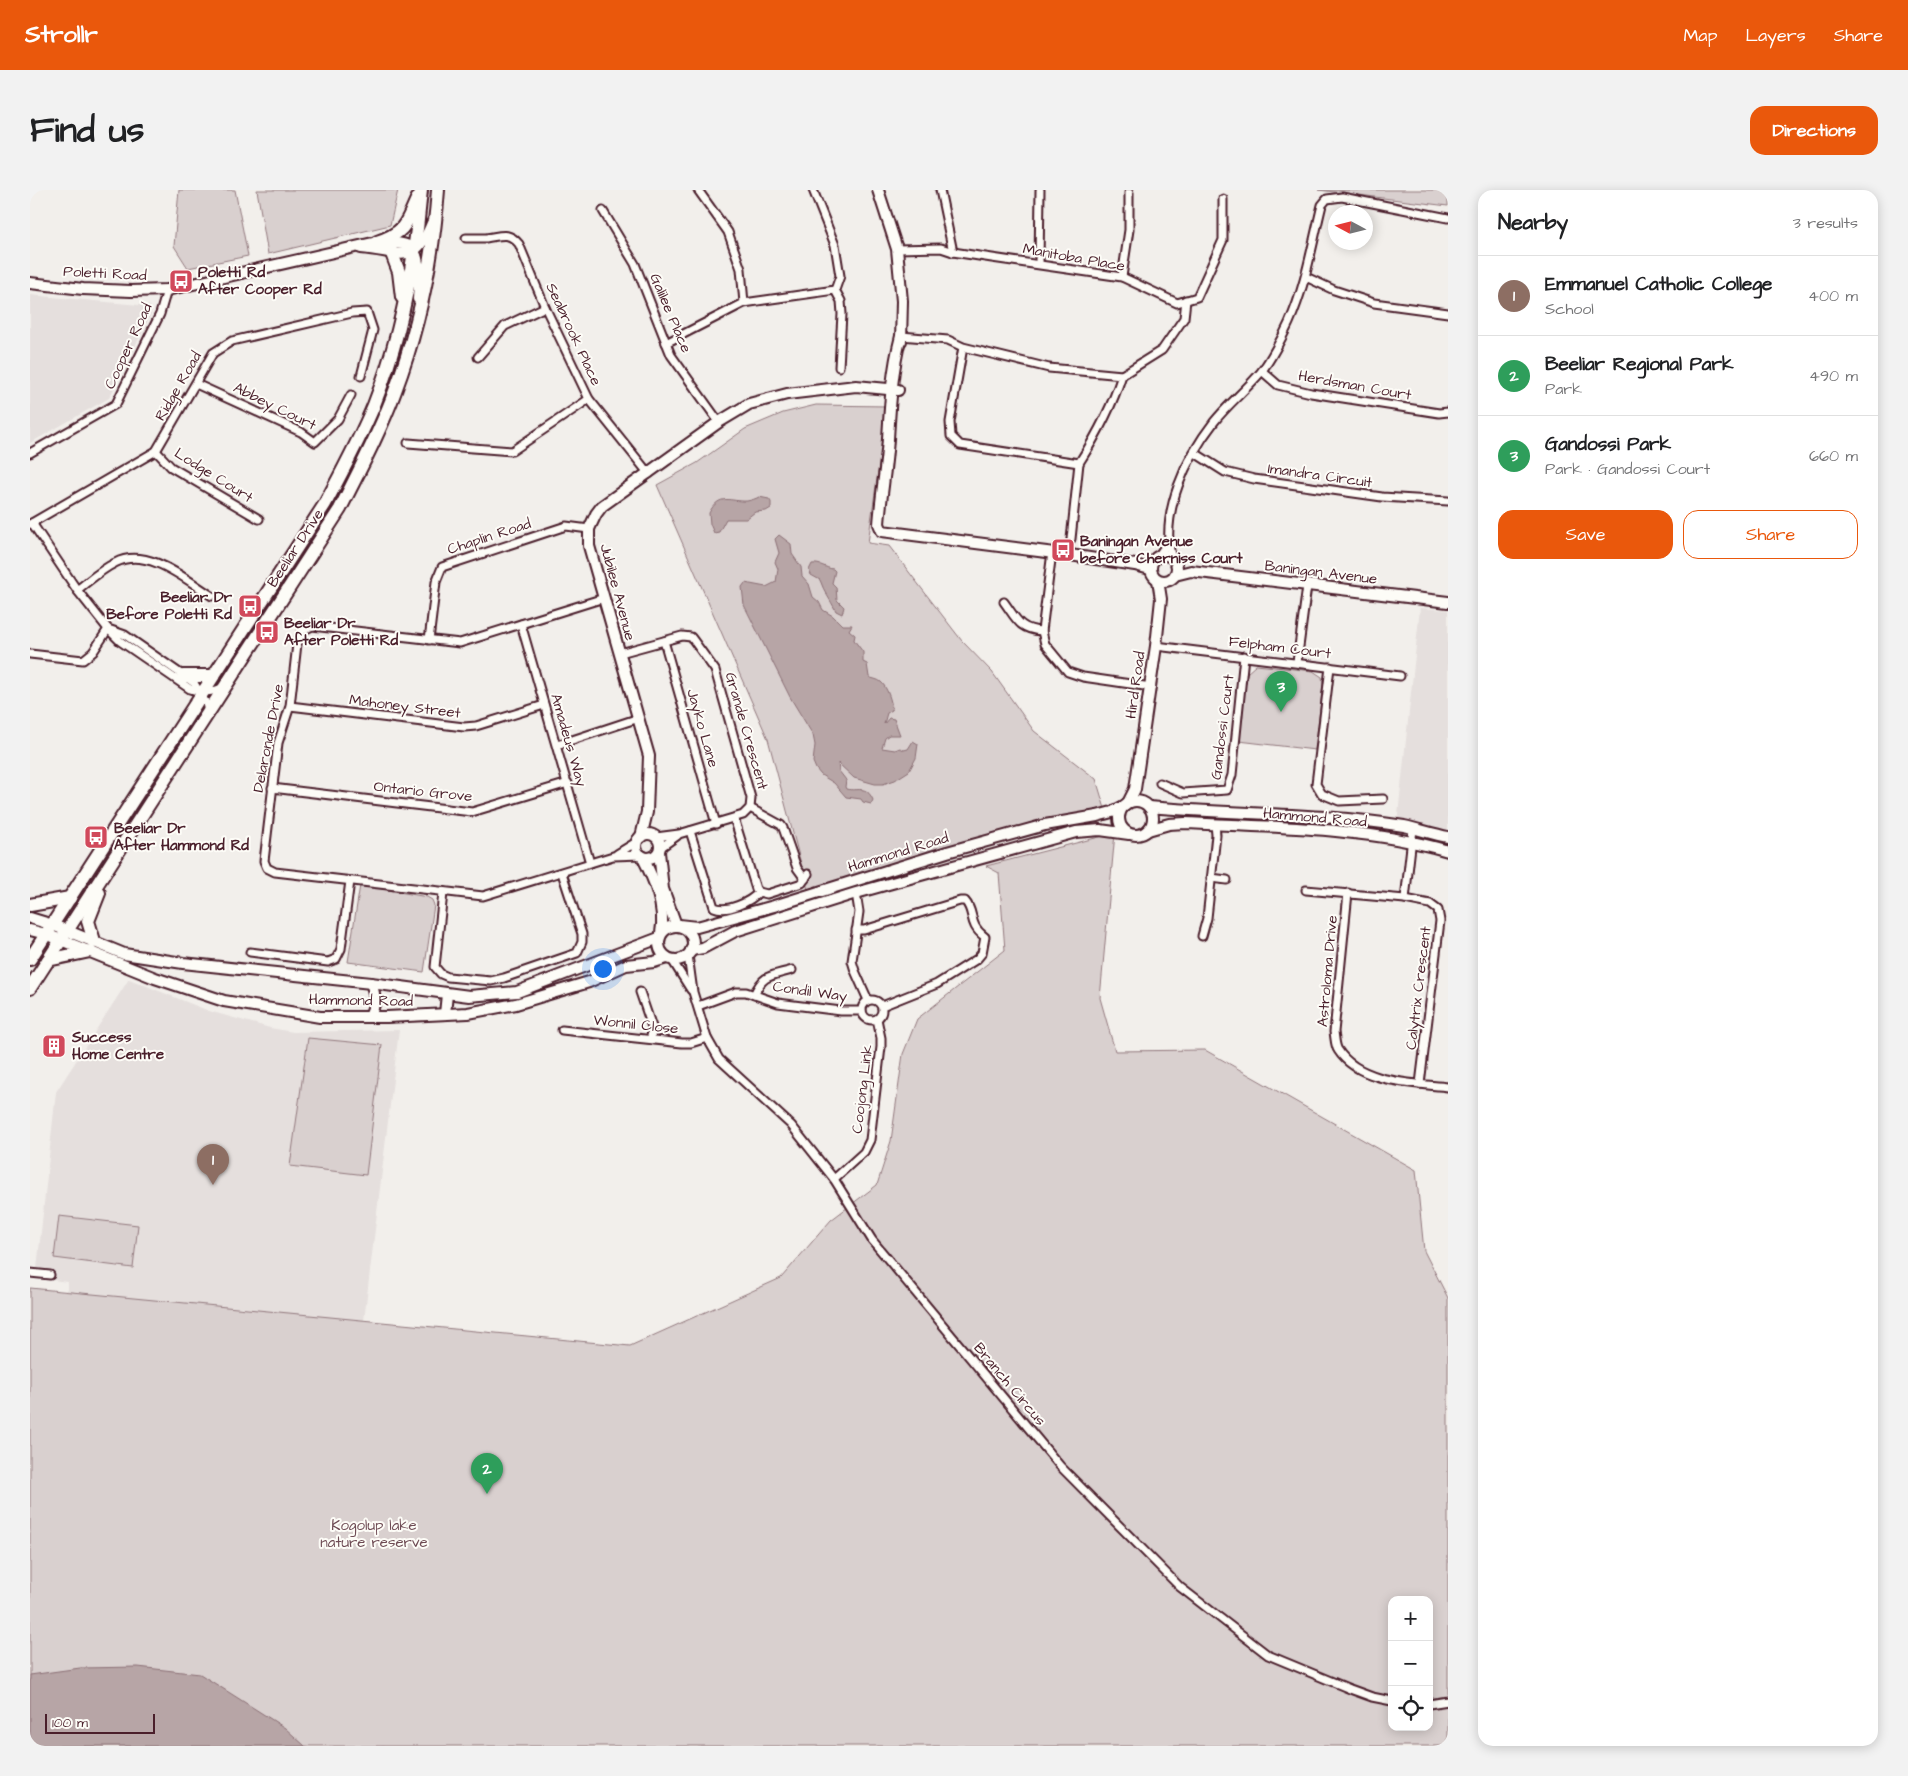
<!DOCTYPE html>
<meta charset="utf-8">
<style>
:root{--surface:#fff;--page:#f2f2f2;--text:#202124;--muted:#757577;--line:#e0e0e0;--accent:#ea580c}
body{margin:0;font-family:"Architects Daughter",sans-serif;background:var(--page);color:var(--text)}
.controls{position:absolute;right:15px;bottom:15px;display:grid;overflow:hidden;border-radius:10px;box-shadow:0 2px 12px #0003}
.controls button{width:45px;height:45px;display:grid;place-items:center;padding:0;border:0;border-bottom:1px solid var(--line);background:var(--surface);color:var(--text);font:25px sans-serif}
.compass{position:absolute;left:1298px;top:15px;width:45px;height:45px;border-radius:50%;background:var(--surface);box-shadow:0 2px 12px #0003;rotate:277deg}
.scale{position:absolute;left:15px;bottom:12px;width:110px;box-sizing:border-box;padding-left:5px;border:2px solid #4a1f2b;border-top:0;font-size:14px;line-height:18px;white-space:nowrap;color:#4a1f2b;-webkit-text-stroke:4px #fdfcf7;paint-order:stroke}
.you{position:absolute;left:572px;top:778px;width:18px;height:18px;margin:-12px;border:4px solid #fff;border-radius:50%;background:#1a73e8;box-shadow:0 0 0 8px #1a73e833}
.badge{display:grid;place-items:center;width:32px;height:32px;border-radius:50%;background:var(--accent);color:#fff;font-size:16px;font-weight:700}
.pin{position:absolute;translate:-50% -41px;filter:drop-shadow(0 1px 2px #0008)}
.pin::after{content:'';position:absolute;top:26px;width:18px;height:15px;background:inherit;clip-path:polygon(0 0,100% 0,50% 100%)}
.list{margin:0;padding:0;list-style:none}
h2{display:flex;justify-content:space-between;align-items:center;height:65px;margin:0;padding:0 20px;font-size:21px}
h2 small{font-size:16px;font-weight:400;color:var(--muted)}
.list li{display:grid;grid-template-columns:32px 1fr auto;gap:15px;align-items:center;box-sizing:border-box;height:80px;padding:0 20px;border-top:1px solid var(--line)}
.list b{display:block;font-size:19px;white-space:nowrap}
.list p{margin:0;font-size:16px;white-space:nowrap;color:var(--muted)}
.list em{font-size:16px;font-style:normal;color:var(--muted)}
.actions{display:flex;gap:10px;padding:15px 20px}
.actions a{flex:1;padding:11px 0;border:1px solid var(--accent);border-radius:15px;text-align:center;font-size:18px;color:var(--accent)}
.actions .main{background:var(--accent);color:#fff}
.icon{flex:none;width:28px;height:28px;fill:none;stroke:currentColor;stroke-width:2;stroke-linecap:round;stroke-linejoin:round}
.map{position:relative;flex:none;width:1418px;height:1556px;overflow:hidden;border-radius:15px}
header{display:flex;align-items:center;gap:30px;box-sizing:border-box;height:70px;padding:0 25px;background:var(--accent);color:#fff}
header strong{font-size:24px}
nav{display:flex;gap:28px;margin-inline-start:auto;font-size:18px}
.intro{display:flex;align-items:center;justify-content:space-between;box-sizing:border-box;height:120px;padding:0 30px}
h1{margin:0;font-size:35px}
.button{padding:12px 22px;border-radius:15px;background:var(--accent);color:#fff;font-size:18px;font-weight:700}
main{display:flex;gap:30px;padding:0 30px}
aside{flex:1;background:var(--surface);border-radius:15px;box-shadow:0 2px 12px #0003}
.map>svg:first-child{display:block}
.built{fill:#e5dfdd}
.green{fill:#d9d0cf;stroke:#92787d;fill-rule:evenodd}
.water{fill:#b7a5a6;stroke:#8b6f75}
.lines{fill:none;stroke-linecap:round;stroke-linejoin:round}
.street-casing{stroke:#4a1f2b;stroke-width:11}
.secondary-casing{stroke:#4a1f2b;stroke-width:14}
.highway-casing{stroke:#4a1f2b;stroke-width:16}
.street{stroke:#fdfcf7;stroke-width:7}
.secondary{stroke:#fdfcf7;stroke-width:10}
.highway{stroke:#fdfcf7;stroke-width:12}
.labels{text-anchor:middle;stroke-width:4;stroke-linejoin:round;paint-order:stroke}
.street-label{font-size:15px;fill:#4a1f2b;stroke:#fdfcf7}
.poi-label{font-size:15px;font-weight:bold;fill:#4a1f2b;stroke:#fdfcf7;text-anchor:start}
.park-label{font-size:15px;fill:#6e4b54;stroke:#fdfcf7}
</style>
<header>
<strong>Strollr</strong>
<nav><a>Map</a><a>Layers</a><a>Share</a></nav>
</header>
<div class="intro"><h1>Find us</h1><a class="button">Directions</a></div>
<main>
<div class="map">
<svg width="1418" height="1556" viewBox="0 0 1418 1556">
<rect width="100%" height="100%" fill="#f2efeb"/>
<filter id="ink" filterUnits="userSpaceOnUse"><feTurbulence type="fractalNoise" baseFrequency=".02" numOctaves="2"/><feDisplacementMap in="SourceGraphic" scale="10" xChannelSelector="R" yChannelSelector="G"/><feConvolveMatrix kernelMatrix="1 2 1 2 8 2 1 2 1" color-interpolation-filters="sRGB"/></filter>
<g filter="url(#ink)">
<g class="built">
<polygon points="0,105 120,116 121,124 79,208 0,253"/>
<polygon points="1390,418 1418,420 1418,658 1366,644"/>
<polygon points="99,789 179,821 240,838 263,842 369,840 330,1164 33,1135 38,1092 6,1088 26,902"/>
</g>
<g class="green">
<polygon points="149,0 205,0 218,66 158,78 144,56"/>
<polygon points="227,0 368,0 360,35 238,64"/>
<polygon points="1288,0 1418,0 1418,16"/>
<polygon points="786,215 857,216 838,353 859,356 932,451 962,482 1004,541 1066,589 1076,622 778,700 738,549 627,295 667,273 715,239 753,223"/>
<polygon points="1226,475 1283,481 1292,487 1293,494 1285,560 1209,551 1215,490 1217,483"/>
<path d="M1085,643L1070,808L1085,861L1175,860L1386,980L1394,1061L1418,1108V1556H0V1098L600,1156L751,1088L801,1030L847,995L861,951L873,864L887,829L975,760L969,683L956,676ZM1362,1410H1399V1537H1362Z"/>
<polygon points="330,695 397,707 402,710 404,715 394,782 318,772"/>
<polygon points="278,848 352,855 336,985 260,976"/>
<polygon points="29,1026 108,1035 103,1078 24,1068"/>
</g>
<g class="water">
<path d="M729,307L739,309L741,312V318L736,321L725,322L716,329H696L689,342L684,343L680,334L679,323C690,302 700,312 717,311C722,310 725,309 729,307Z"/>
<path d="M749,345L761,354L762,364L771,377L772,386L779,394L783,407L789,412L793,420L803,426L812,435H822L819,440L825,445L824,450L833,462V472L837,474L839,487C842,489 848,489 851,492C857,497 862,512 862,520L857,523L854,534L859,528L864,529L870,545H859L855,548L852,558L865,560L870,558L874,560L878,559L883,551L888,554L886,568L879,581L865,590L853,594H845L824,588L808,573L809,581L816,590L815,597L816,599C828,602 836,594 843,610L841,614L833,612L831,609L816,607L804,593L791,585L786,579L783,572L785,555L783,545L760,507L714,415L712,397L715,393L736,397L746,392L748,379L745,372L749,363L745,349Z"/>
<path d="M782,374C791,373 795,378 803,379L805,381L802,393L806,397L807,410L814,417L812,424L806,421C800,409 794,402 790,390L781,385L779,380Z"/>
<polygon points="108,1477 170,1484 255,1538 275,1556 0,1556 0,1485 50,1478"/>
</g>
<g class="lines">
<g class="street-casing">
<g id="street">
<polyline points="668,0 698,42 711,79 714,113"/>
<polyline points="783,0 805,55 810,86 805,100 811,111 812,124 809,177"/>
<polyline points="910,0 923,62"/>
<polyline points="573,21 605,74 641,165 689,232"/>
<path d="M436,48C443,48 450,48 456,48C471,46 478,41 489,54L515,117L559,209L619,284"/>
<polyline points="867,59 911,58 923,62 962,68 1092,87 1147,113 1167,107 1193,50 1193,9"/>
<polyline points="1009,74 1010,0"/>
<polyline points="1092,87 1099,40 1099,3"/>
<polyline points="1276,87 1304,100 1344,113 1418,123"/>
<path d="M871,146L918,150L933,157L1019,178L1092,185C1082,217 1067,245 1049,273L930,255L921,246L920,232L933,157"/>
<polyline points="636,153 714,113 805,100"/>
<polyline points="448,167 475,136 515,117"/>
<polyline points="1232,181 1248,195 1281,203 1409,223 1418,222"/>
<polyline points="1092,185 1132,160 1154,128 1156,110"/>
<polyline points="166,194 271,242 285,252 308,229 321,205"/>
<polyline points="378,253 482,261 559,209"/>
<polyline points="126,261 141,277 229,329"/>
<polyline points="0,263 86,214 130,124 137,100"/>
<polyline points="1165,263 1195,282 1224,289 1352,307 1418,311"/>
<path d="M2,333L47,400L78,439L90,451L160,499C172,503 180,503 192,498"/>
<polyline points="0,334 126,261 183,163 202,151 322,123 337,122 343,140 331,186"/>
<polyline points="1041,349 1049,273"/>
<polyline points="1022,362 1012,441 1015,454 1038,482 1053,487 1121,497"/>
<polyline points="1129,365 1138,352"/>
<path d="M1141,366C1131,321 1156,268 1184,232C1198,214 1216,200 1231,182C1240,171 1253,146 1259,133C1276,95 1282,55 1292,15L1297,9L1312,7L1418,28"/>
<path d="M47,400C59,391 72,379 85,373C117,356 155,389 182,406"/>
<polyline points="574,408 430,453 282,436 272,441 267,454 260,516 248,553 234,671 237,678 245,682 453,706 583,666 611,665"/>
<path d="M974,412C986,428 989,440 1012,441"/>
<polyline points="491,434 560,673"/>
<polyline points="81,440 95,445 164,493 176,513 178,522"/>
<polyline points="399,450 406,392 412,377 536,336 559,339"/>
<polyline points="634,451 686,634"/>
<polyline points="1126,456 1370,486"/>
<polyline points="590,463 652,446 661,447 664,451 685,480 721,608 720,618 713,625 649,644 626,647"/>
<polyline points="0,464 53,470 63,462 78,439"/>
<polyline points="1267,472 1277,396"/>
<polyline points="1300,477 1286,594 1292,604 1309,611 1353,609"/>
<polyline points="260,516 434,537 446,536 514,515"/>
<polyline points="527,555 609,528"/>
<polyline points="1130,593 1153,603 1197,600 1202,585 1214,466"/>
<polyline points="242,598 442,622 538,593"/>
<polyline points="720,618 751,635 753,638 767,678 775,689"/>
<polyline points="704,628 726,699 729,702 737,704 772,693 778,684"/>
<path d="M660,641L684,717C697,723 720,712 729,702"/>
<polyline points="630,658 647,646"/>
<polyline points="587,664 608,651"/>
<polyline points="1181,688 1197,690"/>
<polyline points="1276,700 1375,709 1400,714 1408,720 1410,731 1390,894"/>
<polyline points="413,703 405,777 411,784 418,787 461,791 474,788 547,763 552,752 552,744 532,683"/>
<polyline points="826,703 829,722 822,771 825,781 838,810"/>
<path d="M1318,703L1304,842C1305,847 1305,856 1308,860C1329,893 1383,893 1418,897"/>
<polyline points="1375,709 1383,639"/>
<path d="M826,740H834L930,711H935C946,723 937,734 955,747L952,763L947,769L907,794L852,816"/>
<polyline points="1172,746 1177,728 1186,645 1185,634"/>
<polyline points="220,762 298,772 306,769 311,759 320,691"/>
<polyline points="658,765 663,802 677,848 689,869 761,935 804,989 842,1050 1030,1276 1150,1397 1238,1465 1320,1499 1342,1507 1362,1511"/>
<polyline points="642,770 661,800"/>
<polyline points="610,802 622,837 621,849"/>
<path d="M724,805C733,784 741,786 762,780"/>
<circle cx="842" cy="820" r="10"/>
<polyline points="668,816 706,802 716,802 748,813 811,821 832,821"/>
<polyline points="532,840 652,853 661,853 677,848"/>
<polyline points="804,989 834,962 840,950 851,857 851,848 847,829"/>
<polyline points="0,1083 20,1085"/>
<polyline points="1399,1514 1418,1511"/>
</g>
</g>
<g class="secondary-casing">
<g id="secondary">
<polyline points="848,0 867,59 872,111 871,151"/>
<path d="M331,58C371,61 384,78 402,33"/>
<path d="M0,93L53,99L101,101L137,100L347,52C356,52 370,52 379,56C392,62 389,97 388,109"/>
<path d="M871,146C862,180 860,214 858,249C856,278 851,306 849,334L852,341L1040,365L1105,375L1120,379"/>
<circle cx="1134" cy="378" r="13"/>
<polyline points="1145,385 1161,381 1418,412"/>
<circle cx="1106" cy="628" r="17"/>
<polyline points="1098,613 1105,599 1126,456 1131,409 1128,390"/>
<path d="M1119,617C1203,625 1289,622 1374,636C1388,639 1403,644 1418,647"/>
<path d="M1118,640L1139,634L1155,633C1240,637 1336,637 1418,661"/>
<circle cx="618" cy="656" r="12"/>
<polyline points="611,647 617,622 619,566 559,356 559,339 566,324 572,316 689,232 719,214 757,204 826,196 868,200"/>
<polyline points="629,662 633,699 646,735"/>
<path d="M612,666C624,689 636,717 631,743"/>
<polyline points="0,728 23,735 94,764 153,773 341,793 439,806 487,802 629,748"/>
<polyline points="649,735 667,737 744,716 917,662 1015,635 1067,626 1082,622 1096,615"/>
<circle cx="646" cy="753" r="17"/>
<polyline points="0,740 16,744 125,788 194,811 290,827 357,827 438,823 486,814 559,792 596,775 624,772 637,768"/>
<polyline points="661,760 673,758 705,741 826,703 1046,642 1070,640 1099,644"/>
<polyline points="415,824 417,804"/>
<path d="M339,827C346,815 346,806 341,793"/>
</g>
</g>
<g class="highway-casing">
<g id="highway">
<path d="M347,52C374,43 376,35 387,9"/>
<polyline points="361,61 369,82 372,107"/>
<polyline points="153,486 182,486"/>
<polyline points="0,715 40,708"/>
<polyline points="64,751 58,731 69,703"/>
<path d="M0,769L295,314C312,282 330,249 344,215C371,146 385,73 391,0"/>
<polyline points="18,770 60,761"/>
<path d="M0,798L310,319C329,281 350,242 365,201C389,137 403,68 408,0"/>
</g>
</g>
<use href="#street" class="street"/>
<use href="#secondary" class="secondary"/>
<use href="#highway" class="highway"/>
</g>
</g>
<defs>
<g id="bus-square" transform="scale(1.25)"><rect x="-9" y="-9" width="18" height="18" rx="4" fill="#d1495b" stroke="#fdfcf7"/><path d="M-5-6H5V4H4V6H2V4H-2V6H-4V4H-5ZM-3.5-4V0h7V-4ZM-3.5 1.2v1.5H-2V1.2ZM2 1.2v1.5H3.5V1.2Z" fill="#fff"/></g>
<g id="building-square" transform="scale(1.25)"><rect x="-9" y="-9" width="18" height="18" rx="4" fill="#d1495b" stroke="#fdfcf7"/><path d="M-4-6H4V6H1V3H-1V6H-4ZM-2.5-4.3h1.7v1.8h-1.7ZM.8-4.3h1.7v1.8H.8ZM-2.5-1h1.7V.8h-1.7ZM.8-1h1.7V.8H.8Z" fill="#fff"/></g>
</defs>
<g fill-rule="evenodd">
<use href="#bus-square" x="151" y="91"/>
<use href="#bus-square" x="1033" y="360"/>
<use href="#bus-square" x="220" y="416"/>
<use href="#bus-square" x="237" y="442"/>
<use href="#bus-square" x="66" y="647"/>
<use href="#building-square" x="24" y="856"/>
</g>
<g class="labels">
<g class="street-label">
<text transform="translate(1044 67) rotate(10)" y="5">Manitoba Place</text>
<text transform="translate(75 83) rotate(3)" y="5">Poletti Road</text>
<text transform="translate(641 123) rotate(67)" y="5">Galilee Place</text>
<text transform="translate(544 144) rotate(65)" y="5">Seabrook Place</text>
<text transform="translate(98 156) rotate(-65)" y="5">Cooper Road</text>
<text transform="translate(1325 195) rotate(10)" y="5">Herdsman Court</text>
<text transform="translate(148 196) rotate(-60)" y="5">Ridge Road</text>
<text transform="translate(245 216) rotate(26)" y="5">Abbey Court</text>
<text transform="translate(184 285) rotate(32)" y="5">Lodge Court</text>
<text transform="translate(1290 285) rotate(8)" y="5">Imandra Circuit</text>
<text transform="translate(459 346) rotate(-18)" y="5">Chaplin Road</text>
<text transform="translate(265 358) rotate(-57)" y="5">Beeliar Drive</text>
<text transform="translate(1291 382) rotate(7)" y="5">Baningan Avenue</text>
<text transform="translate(588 402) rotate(75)" y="5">Jubilee Avenue</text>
<text transform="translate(1250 457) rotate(7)" y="5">Felpham Court</text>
<text transform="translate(1105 495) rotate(-82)" y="5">Hird Road</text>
<text transform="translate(375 516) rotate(7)" y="5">Mahoney Street</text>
<text transform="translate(1192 537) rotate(-83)" y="5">Gandossi Court</text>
<text transform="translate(673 538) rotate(74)" y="5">Jayko Lane</text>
<text transform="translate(717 541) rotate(74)" y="5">Grande Crescent</text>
<text transform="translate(238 548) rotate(-79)" y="5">Delaronde Drive</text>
<text transform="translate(539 550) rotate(74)" y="5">Amadeus Way</text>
<text transform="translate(393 601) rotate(6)" y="5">Ontario Grove</text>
<text transform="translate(1285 627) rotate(5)" y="5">Hammond Road</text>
<text transform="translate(868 662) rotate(-17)" y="5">Hammond Road</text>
<text transform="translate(1297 781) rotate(-85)" y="5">Astroloma Drive</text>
<text transform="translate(1388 798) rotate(-83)" y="5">Calytrix Crescent</text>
<text transform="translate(780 801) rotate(8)" y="5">Condil Way</text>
<text transform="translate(331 810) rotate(1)" y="5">Hammond Road</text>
<text transform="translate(606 834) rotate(6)" y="5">Wonnil Close</text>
<text transform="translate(832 899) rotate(-83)" y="5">Coojong Link</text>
<text transform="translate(980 1194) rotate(50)" y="5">Branch Circus</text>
</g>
<g class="poi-label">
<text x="168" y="87">Poletti Rd<tspan x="168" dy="17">After Cooper Rd</tspan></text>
<text x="1050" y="356">Baningan Avenue<tspan x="1050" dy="17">before Cherniss Court</tspan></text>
<text x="202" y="412" text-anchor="end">Beeliar Dr<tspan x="202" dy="17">Before Poletti Rd</tspan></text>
<text x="254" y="438">Beeliar Dr<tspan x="254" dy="17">After Poletti Rd</tspan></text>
<text x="84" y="643">Beeliar Dr<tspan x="84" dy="17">After Hammond Rd</tspan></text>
<text x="42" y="852">Success<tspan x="42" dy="17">Home Centre</tspan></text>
</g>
<g class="park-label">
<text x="344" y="1340">Kogolup lake<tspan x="344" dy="17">nature reserve</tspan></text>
</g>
</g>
</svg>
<div class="controls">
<button>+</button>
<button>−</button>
<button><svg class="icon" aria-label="locate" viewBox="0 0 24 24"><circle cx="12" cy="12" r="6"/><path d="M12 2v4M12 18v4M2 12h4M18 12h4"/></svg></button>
</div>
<svg class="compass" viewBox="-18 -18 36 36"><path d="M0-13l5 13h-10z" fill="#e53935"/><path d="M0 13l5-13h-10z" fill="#757577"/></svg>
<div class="scale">100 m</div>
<div class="you"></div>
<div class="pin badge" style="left:183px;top:995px;background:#8d6e63">1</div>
<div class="pin badge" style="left:457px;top:1304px;background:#2e9e5b">2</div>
<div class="pin badge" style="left:1251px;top:522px;background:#2e9e5b">3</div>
</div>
<aside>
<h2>Nearby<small>3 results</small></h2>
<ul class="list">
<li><span class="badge" style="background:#8d6e63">1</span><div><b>Emmanuel Catholic College</b><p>School</p></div><em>400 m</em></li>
<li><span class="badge" style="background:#2e9e5b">2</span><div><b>Beeliar Regional Park</b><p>Park</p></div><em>490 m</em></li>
<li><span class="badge" style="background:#2e9e5b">3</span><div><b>Gandossi Park</b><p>Park · Gandossi Court</p></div><em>660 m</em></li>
</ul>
<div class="actions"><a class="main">Save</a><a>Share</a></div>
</aside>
</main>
